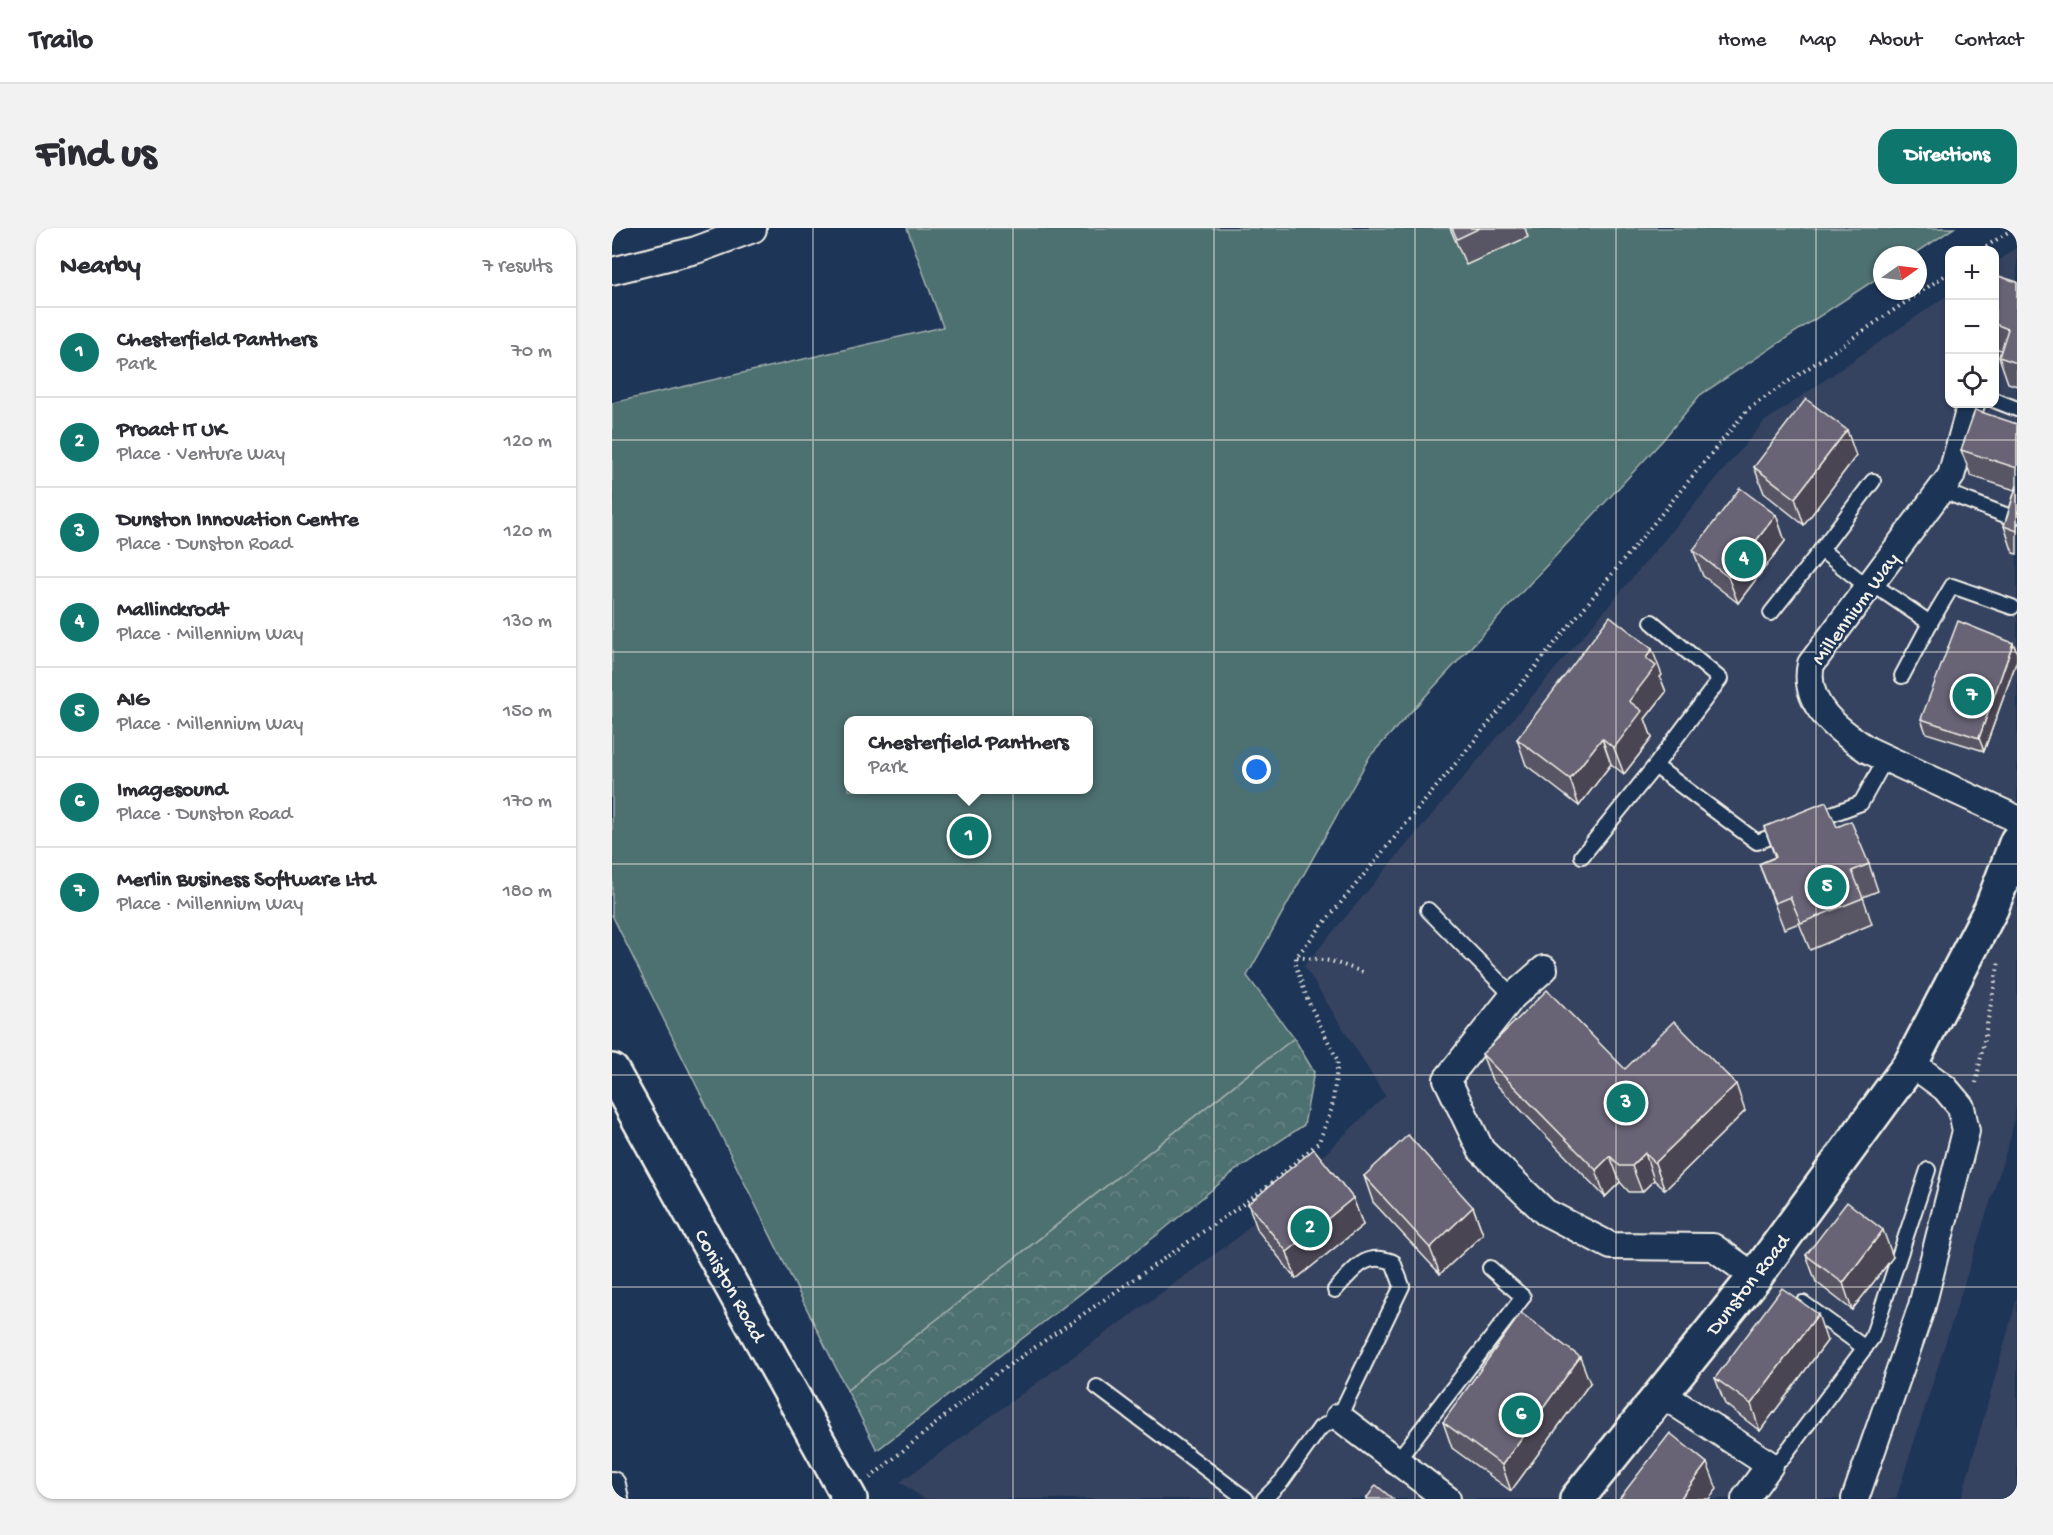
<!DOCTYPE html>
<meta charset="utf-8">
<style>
:root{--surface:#fff;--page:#f2f2f3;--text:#2b2b33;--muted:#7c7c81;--line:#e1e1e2;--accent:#0f766e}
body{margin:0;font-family:"Gochi Hand",sans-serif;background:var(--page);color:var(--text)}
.controls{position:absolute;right:18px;top:18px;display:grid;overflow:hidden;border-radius:12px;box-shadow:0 2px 4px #0004}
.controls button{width:54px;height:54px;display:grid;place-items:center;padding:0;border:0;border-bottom:2px solid var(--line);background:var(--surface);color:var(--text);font:30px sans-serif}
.compass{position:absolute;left:1261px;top:18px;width:54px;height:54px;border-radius:50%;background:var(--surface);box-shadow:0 2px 4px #0004;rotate:76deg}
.you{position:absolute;left:645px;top:542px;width:21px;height:21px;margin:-15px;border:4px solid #fff;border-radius:50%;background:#1a73e8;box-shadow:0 0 0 9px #1a73e833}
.badge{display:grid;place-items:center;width:39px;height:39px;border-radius:50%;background:var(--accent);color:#fff;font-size:20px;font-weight:700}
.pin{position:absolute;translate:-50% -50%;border:3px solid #fff;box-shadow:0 2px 6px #0006}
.popup{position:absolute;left:232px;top:488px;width:249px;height:78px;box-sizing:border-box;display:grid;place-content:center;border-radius:12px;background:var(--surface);filter:drop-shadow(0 2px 4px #0005);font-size:20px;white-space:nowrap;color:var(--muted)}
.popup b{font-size:22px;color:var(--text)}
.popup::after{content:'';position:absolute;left:50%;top:100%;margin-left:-12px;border:12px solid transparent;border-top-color:var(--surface)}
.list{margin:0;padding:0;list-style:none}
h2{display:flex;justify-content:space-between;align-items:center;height:78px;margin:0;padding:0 24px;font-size:26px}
h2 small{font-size:20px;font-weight:400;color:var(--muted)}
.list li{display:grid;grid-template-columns:39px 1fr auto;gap:18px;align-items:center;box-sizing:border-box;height:90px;padding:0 24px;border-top:2px solid var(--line)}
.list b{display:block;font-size:22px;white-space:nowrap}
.list p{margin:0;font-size:20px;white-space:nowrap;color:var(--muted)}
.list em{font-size:20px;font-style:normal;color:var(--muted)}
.icon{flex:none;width:33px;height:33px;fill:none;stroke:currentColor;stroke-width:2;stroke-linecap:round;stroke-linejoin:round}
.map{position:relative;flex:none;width:1405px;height:1271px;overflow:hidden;border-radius:18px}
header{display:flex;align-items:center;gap:36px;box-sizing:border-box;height:84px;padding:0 30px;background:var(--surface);border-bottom:2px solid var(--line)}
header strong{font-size:28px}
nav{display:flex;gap:33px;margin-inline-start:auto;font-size:21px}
.intro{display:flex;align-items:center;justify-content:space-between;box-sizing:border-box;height:144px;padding:0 36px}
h1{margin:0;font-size:42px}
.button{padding:15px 27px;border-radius:18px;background:var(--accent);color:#fff;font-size:21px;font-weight:700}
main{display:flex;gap:36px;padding:0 36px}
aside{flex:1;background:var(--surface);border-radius:18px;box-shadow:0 2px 4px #0004}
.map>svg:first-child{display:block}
.built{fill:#344360}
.forest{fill:url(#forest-crowns);stroke:#a1b0ac;stroke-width:1.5}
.park{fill:#4e6f70;stroke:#a1b0ac;stroke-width:1.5;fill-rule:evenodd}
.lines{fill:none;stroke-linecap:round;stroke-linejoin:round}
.lane-casing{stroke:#f4f1e8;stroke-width:18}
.street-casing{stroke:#f4f1e8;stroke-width:30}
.secondary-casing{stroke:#f4f1e8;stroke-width:38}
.path{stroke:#f4f1e8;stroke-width:4;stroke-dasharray:1.5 4.5;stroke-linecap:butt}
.lane{stroke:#1d3557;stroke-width:14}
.street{stroke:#1d3557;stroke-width:26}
.secondary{stroke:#1d3557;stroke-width:33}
.wall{fill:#595565;stroke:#f4f1e8;stroke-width:1.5}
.shaded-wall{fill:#494552;stroke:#f4f1e8;stroke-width:1.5}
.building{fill:#686375;stroke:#f4f1e8;stroke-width:1.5}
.grid{fill:none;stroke:#f4f1e8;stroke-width:1.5;stroke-opacity:0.55}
.labels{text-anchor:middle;stroke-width:5;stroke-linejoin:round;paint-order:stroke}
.street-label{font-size:21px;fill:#f4f1e8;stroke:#1d3557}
</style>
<header>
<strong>Trailo</strong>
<nav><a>Home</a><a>Map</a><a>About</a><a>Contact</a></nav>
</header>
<div class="intro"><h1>Find us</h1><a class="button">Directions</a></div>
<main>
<aside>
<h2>Nearby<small>7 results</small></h2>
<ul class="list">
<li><span class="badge">1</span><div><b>Chesterfield Panthers</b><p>Park</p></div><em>70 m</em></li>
<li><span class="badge">2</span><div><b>Proact IT UK</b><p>Place · Venture Way</p></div><em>120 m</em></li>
<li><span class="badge">3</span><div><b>Dunston Innovation Centre</b><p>Place · Dunston Road</p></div><em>120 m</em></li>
<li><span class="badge">4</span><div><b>Mallinckrodt</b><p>Place · Millennium Way</p></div><em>130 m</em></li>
<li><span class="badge">5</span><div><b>AIG</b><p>Place · Millennium Way</p></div><em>150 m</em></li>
<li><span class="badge">6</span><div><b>Imagesound</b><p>Place · Dunston Road</p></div><em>170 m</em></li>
<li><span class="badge">7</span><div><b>Merlin Business Software Ltd</b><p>Place · Millennium Way</p></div><em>180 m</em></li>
</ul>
</aside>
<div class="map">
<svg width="1405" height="1271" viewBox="0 0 1405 1271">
<defs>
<pattern id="forest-crowns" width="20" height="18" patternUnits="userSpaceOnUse" patternTransform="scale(1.5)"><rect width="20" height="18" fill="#4e6f70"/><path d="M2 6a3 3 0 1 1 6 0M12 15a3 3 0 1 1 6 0" fill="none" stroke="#688484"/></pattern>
</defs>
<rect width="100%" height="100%" fill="#1d3557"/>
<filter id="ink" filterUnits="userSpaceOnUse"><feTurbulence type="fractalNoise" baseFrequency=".0167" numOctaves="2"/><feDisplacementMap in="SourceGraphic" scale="12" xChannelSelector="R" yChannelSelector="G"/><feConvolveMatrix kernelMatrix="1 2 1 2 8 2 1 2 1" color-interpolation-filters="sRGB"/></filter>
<g filter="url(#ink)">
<g class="built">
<polygon points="1405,19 1405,872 1399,908 1284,1271 312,1271 288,1254 625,1010 773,868 692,738 1152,194 1337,66 1338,176 1382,176 1383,35"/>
<polygon points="1405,1070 1405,1271 1349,1271"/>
</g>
<polygon class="forest" points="682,810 702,844 692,897 624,942 545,1007 265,1222 235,1162"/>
<path class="park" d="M295,0H1342L1301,27H1270V47L1088,167L1050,213L758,528L635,748L682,810L235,1162L0,687V175L331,99ZM237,492H477V562H237Z"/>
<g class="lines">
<g class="lane-casing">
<g id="lane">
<polyline points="1382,172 1405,181"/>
<polyline points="1328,262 1401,290"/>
<polyline points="1259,355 1318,395 1290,448"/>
<polyline points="1256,359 1209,322 1261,253"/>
<polyline points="1159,385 1209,322"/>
<polyline points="1040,394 1108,451 1043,538 1145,614 1172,604"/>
<polyline points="1318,395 1340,358 1400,379"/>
<polyline points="1204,592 1249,575 1274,530"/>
<polyline points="970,628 1043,538"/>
<polyline points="816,682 901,768"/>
<polyline points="1191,1075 1253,1120"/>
<polyline points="485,1159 634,1271"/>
<polyline points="785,1233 911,1069 878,1040"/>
<polyline points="1158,1237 1170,1230 1260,1110 1316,942"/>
<path d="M652,1271L670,1253L708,1200L727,1189L790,1058L781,1034C752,1023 742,1042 723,1062"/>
</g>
</g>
<g class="street-casing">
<g id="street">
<polyline points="0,43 84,22 141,1"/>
<path d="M1359,176L1339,248L1199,436C1190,476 1226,502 1256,522L1405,591"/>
<polyline points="932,741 901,768 835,851 869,922 933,984 999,1018 1101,1019 1143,1049"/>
<polyline points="1048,1165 1158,1237 1133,1271"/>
<polyline points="727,1189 835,1271"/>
<polyline points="0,1257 3,1271"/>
<polyline points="1243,1271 1310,1078 1354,903 1349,879 1333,860 1299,835"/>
</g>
</g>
<g class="secondary-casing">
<g id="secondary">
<polyline points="0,843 238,1271"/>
<polyline points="965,1271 1143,1049 1299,835 1379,681 1405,613"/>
</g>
</g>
<g class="path">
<polyline points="1369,22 1402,0"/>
<polyline points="685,729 719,733 754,745"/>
<polyline points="1364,855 1387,733"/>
<polyline points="258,1250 384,1146 649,964 707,914 720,880 726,833 696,773 684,738 684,729 1136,181 1338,44"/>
</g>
<use href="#lane" class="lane"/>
<use href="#street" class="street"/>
<use href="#secondary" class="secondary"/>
</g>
<g class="wall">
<polygon points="838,0 913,0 916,9 854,37"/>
<polygon points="1383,47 1405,54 1405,158 1396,155 1387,129 1389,122 1383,120"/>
<polygon points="1405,196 1405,326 1401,325 1392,298 1403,262 1359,248 1349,222"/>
<polygon points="1244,228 1192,297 1152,265 1142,239"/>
<polygon points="1164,287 1173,313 1126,375 1091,348 1081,322"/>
<polygon points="1401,415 1405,425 1405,432 1372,523 1314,505 1309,491"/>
<polygon points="1050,447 1048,449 1054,464 1033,491 1040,510 1012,546 999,536 967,578 914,537 905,511"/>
<polygon points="1152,599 1225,599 1257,636 1266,663 1251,669 1260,696 1198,722 1187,695 1172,701 1147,636 1163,629"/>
<polygon points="870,826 1013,841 1133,883 1053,962 1042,952 1030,964 1017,964 1008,954 993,969 880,852"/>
<polygon points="752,948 861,979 871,1006 828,1046 761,974"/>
<polygon points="741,970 751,997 684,1051 646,1003 636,976"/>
<polygon points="1194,1027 1281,1029 1240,1082 1204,1054"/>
<polygon points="1215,1113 1148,1203 1113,1176 1103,1150"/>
<polygon points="978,1155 899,1263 840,1220 831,1194"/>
</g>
<g class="shaded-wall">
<polygon points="1235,202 1244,228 1192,297 1183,270"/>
<polygon points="1164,287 1173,313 1126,375 1116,349"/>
<polygon points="1401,415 1405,425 1405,432 1372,523 1367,510"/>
<polygon points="1040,421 1050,447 1048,449 1054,464 1033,491 1040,510 1012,546 1002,520 1017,473 1034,430"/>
<polygon points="990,510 999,536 967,578 958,551"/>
<polygon points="1124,856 1133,883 1053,962 1043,935"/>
<polygon points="1033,925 1042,952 1030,964 1020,938"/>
<polygon points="998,928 1008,954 993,969 984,942"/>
<polygon points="741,970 751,997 684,1051 675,1024"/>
<polygon points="861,979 871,1006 828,1046 818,1020"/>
<polygon points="1271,1002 1281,1029 1240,1082 1231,1055"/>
<polygon points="1206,1086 1215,1113 1148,1203 1139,1176"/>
<polygon points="968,1129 978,1155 899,1263 890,1237"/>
<polygon points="1095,1235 1105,1261 1097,1271 1068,1271"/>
</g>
<g class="building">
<polygon points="840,0 868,0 845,11"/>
<polygon points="1383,47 1405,54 1405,135 1387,129 1396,101 1383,96"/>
<polygon points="1194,171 1235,202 1183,270 1142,239"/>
<polygon points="1363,182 1405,196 1405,240 1349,222"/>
<polygon points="1405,257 1405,303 1392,298"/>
<polygon points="1128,260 1164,287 1116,349 1081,322"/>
<polygon points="998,388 1040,421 1034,430 1044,438 1017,473 1030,483 1002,520 990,510 958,551 905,511"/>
<polygon points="1346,393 1401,415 1367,510 1309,491"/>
<polygon points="1214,574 1225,599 1239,593 1257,636 1240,643 1251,670 1189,695 1178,669 1163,675 1147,636 1164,629 1152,599"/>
<polygon points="935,762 1013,841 1062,793 1124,856 1043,935 1033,925 1020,938 1008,938 998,928 984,942 870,826"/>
<polygon points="796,907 861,979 818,1020 752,948"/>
<polygon points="702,921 741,970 675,1024 636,976"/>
<polygon points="1235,974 1271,1002 1231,1055 1194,1027"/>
<polygon points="1170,1060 1206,1086 1139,1176 1103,1150"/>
<polygon points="909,1085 968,1129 890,1237 831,1194"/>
<polygon points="1058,1205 1095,1235 1068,1271 1007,1271"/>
<polygon points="764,1257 781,1271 754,1271"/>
</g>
</g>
<path class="grid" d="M201,0V1271M401,0V1271M602,0V1271M803,0V1271M1004,0V1271M1204,0V1271M0,212H1405M0,424H1405M0,636H1405M0,847H1405M0,1059H1405"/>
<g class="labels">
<g class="street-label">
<text transform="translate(1242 380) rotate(-54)" y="7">Millennium Way</text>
<text transform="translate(1135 1056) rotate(-52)" y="7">Dunston Road</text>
<text transform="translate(119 1057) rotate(61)" y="7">Coniston Road</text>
</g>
</g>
</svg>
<div class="controls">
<button>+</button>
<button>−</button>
<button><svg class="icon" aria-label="locate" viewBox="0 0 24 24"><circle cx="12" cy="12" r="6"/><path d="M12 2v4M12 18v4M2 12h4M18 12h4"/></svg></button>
</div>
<svg class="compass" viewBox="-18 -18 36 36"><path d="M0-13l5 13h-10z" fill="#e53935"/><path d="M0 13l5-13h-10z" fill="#7c7c81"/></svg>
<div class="you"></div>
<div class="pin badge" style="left:357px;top:608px">1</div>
<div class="popup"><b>Chesterfield Panthers</b>Park</div>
<div class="pin badge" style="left:698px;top:1000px">2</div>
<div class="pin badge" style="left:1014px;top:875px">3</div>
<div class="pin badge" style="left:1132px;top:331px">4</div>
<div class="pin badge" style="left:1215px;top:659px">5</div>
<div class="pin badge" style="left:909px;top:1187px">6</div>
<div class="pin badge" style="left:1360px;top:468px">7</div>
</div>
</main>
